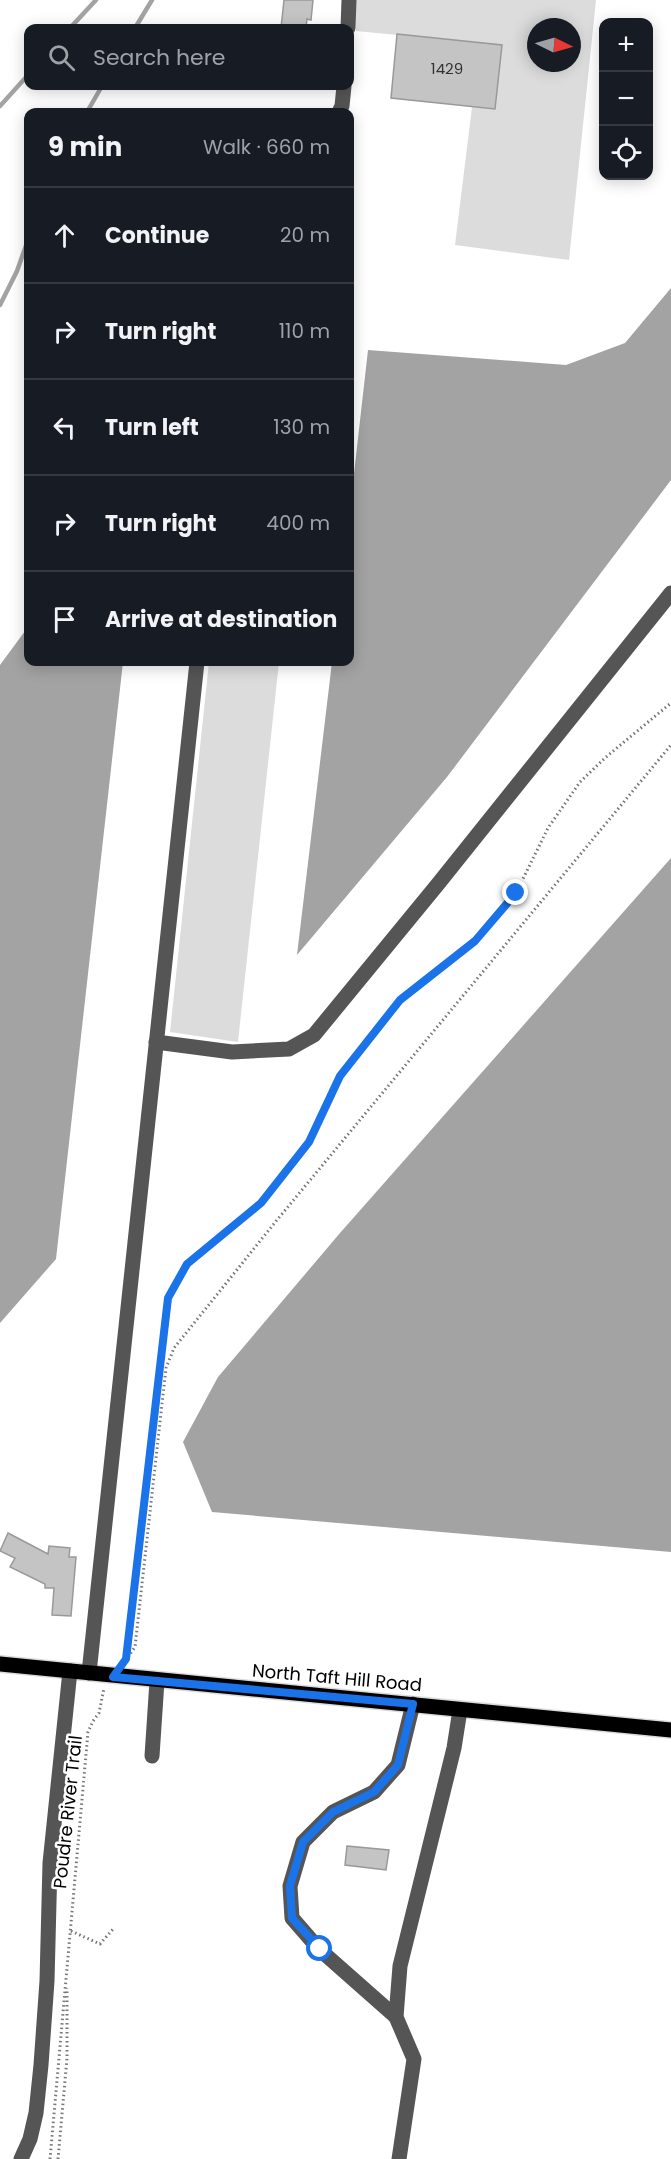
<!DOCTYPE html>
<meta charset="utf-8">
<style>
:root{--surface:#171b24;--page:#242831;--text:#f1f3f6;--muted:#9ea1a6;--line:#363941}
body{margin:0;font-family:Poppins,sans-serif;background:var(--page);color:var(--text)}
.controls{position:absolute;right:18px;top:18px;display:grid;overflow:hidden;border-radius:12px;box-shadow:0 3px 15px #0003}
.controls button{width:54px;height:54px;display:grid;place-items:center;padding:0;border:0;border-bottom:2px solid var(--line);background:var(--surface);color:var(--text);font:30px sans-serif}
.compass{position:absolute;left:527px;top:18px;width:54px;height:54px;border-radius:50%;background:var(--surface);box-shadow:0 3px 15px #0003;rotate:95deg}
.stop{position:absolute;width:18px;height:18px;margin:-14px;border:4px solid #1a73e8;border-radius:50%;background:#fff}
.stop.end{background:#1a73e8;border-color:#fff;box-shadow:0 2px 6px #0008}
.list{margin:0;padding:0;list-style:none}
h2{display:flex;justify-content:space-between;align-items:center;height:78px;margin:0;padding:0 24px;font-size:26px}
h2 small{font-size:20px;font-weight:400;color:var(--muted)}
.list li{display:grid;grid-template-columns:39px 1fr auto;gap:18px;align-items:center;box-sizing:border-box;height:96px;padding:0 24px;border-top:2px solid var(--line)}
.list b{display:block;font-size:22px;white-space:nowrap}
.list em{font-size:20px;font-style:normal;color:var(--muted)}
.icon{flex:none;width:33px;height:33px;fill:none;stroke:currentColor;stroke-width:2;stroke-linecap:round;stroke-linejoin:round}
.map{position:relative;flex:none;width:671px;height:2159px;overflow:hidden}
.search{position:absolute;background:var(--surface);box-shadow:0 3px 15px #0003;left:24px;top:24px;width:330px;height:66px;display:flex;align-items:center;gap:15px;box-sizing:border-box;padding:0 21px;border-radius:12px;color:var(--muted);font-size:22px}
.panel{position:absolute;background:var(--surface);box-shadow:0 3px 15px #0003;left:24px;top:108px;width:330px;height:558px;border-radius:12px}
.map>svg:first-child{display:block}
.green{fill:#dcdcdc;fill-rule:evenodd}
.water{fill:#a3a3a3}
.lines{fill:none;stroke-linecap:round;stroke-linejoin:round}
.stream{stroke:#a3a3a3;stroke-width:4.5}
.building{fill:#c4c4c4;stroke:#999;stroke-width:1.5}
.major-casing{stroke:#dbdbdb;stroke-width:18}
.path{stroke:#777;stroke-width:3;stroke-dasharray:1.5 3;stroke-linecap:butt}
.minor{stroke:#555;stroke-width:15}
.major{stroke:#000;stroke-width:15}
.route{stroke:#1a73e8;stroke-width:8}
.labels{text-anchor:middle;stroke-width:5;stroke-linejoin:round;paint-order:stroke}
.number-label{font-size:15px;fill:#313131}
.street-label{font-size:18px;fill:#000;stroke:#fff}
</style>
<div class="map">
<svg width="671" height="2159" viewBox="0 0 671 2159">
<rect width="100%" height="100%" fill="#fff"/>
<g class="green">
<path d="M356,0H596L569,260L455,245L472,107L495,109L502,45L356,31ZM536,27H572V63H536Z"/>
<polygon points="209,662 279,662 238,1042 170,1032"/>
</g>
<g class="water">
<polygon points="671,288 671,480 447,777 297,955 332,662 350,662 350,509 368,350 566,365 625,343"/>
<polygon points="28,627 28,662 123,662 56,1259 0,1323 0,665"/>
<polygon points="671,858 671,1552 212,1512 183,1442 218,1377 340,1233"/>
</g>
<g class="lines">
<g class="stream">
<polyline points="70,28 96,0"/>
<polyline points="135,28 152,0"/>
<polyline points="0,106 28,75"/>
<polyline points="87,112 102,86"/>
<polyline points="0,305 17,271 28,240"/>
</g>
</g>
<g class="building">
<polygon points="284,0 313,0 311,20 307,19 306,28 281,28"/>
<polygon points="397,34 502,45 495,109 391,98"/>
<polygon points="8,1533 48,1554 49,1546 70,1548 69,1557 76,1557 71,1616 52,1615 54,1588 45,1588 45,1584 10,1567 15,1558 0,1551"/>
<polygon points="347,1846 389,1850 386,1870 345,1865"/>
</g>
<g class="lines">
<g class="major-casing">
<polyline id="major" points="0,1664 671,1730"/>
</g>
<g class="path">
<polyline points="128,1657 135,1647 166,1368 174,1348 277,1220 671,745"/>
<polyline points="124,1661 168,1298 187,1264 261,1203 309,1142 340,1076 400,1000 475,941 516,893 548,828 580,782 606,757 671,703"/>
<polyline points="71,1931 100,1944 114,1928"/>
<polyline points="50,2159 88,1732 93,1721 99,1713 104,1688"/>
<polyline points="58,2159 67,2058 67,1988"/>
</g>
<g class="minor">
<polyline points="348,28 349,0"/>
<polyline points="339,112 342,106 344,86"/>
<polyline points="156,1042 232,1052 289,1049 314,1035 438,884 671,593"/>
<polyline points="89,1673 197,662"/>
<polyline points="152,1756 157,1681"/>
<polyline points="396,2017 319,1949 292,1918 290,1886 303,1842 333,1812 374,1792 398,1765 413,1704"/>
<polyline points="21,2159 30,2139 36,2113 41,2065 47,1981 50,1863 70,1671"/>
<polyline points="399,2159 414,2059 396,2017 400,1966 454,1748 460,1710"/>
</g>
<use href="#major" class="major"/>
</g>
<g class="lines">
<polyline class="route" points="320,1949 292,1918 290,1886 303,1842 333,1812 374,1792 398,1765 413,1704 113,1677 126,1659 168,1298 187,1264 261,1203 309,1142 340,1076 400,1000 475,941 516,893"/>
</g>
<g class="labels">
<g class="number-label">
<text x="447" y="74">1429</text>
</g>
<g class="street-label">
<text transform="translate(337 1678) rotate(5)" y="6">North Taft Hill Road</text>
<text transform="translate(68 1812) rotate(-84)" y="6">Poudre River Trail</text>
</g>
</g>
</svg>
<div class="controls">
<button>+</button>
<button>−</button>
<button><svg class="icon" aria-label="locate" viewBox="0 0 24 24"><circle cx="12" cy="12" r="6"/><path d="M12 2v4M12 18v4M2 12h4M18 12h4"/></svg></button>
</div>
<svg class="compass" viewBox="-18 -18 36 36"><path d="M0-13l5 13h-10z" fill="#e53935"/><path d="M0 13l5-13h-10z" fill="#9ea1a6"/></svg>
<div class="stop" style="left:320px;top:1949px"></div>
<div class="stop end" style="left:516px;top:893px"></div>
<div class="search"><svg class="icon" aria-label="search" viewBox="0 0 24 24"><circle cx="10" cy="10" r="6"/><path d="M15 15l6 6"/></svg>Search here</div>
<section class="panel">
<h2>9 min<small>Walk · 660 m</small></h2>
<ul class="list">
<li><svg class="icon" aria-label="ahead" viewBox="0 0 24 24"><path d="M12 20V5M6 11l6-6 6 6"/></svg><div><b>Continue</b></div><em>20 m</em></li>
<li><svg class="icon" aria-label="right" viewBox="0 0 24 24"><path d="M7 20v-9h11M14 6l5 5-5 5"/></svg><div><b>Turn right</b></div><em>110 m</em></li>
<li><svg class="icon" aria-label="left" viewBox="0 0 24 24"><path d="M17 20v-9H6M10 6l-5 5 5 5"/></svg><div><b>Turn left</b></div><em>130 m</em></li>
<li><svg class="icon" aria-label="right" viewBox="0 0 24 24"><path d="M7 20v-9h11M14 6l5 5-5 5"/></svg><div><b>Turn right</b></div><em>400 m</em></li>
<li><svg class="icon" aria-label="arrive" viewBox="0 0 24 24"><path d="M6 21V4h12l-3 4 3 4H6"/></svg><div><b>Arrive at destination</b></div></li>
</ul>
</section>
</div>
